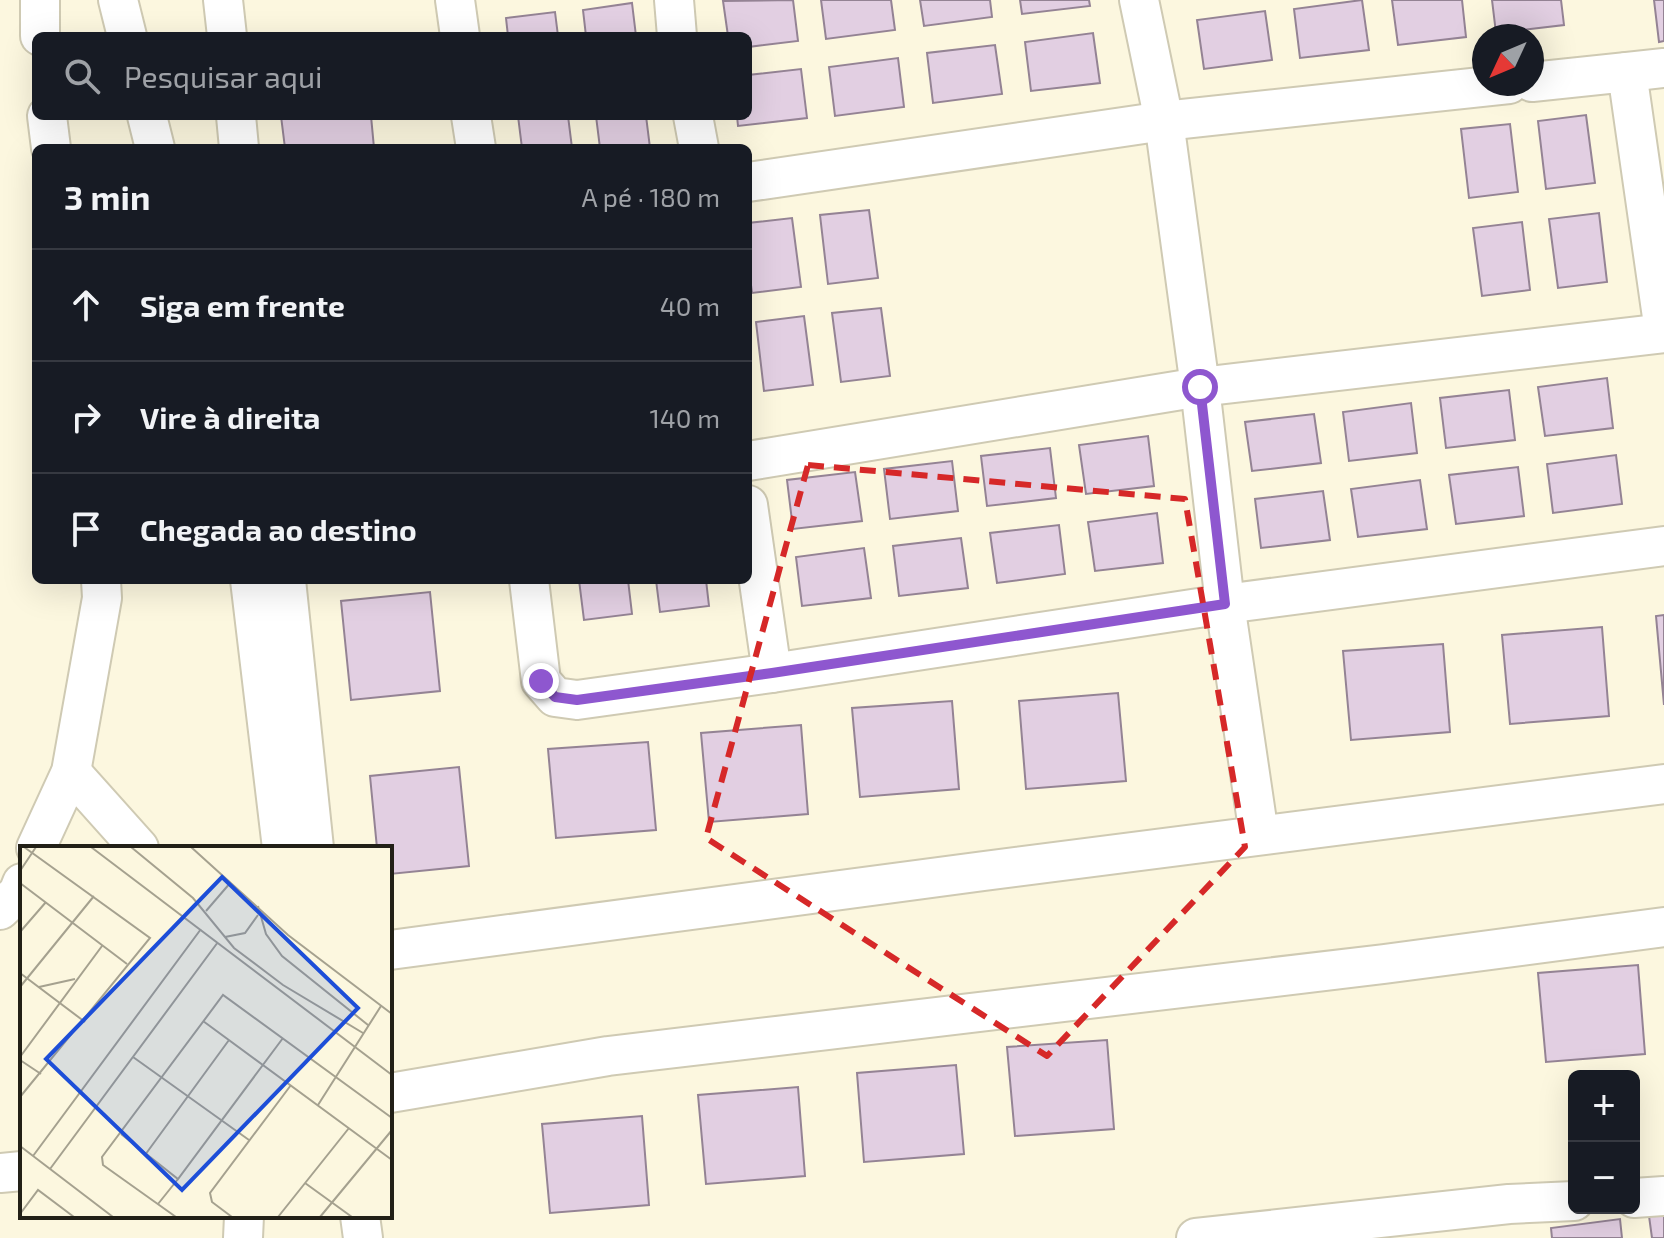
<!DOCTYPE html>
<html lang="pt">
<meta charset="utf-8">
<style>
:root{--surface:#171b24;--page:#20242c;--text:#f1f3f6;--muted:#9ea1a6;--line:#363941}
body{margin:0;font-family:"Exo 2",sans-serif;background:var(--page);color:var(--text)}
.controls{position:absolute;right:24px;bottom:24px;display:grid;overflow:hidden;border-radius:12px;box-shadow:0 8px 32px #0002}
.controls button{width:72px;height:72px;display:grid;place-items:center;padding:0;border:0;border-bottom:2px solid var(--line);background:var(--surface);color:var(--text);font:40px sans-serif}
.compass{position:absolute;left:1472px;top:24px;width:72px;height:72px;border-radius:50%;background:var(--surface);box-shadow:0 8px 32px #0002;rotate:226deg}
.stop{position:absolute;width:24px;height:24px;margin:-18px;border:6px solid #8e57cf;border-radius:50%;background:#fff}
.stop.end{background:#8e57cf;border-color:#fff;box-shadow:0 2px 8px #0008}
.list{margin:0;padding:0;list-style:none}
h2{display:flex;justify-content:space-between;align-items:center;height:104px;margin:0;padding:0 32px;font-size:34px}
h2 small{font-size:26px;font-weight:400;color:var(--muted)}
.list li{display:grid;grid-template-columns:52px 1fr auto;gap:24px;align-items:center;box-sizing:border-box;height:112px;padding:0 32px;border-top:2px solid var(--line)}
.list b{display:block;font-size:30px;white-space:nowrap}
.list em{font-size:26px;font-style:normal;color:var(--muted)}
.icon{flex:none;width:44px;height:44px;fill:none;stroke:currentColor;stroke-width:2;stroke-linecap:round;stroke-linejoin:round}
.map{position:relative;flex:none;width:1664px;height:1238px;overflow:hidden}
.search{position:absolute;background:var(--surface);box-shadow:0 8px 32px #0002;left:32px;top:32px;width:720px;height:88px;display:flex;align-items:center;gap:20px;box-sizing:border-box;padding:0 28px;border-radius:12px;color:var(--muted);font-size:30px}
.panel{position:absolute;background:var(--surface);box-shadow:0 8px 32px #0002;left:32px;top:144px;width:720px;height:440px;border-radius:12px}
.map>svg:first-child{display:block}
.building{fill:#e2cfe2;stroke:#948394;stroke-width:2}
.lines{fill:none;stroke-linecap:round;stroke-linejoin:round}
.minor-casing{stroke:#cfcab3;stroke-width:42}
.minor{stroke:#fff;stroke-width:38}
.route{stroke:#8e57cf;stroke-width:10}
.marked{fill:none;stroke:#d62828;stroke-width:6;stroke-dasharray:16 10;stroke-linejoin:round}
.inset-road{fill:none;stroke:#a5a18f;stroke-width:2}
.view{fill:#1d4ed8;fill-opacity:0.15;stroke:#1d4ed8;stroke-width:4}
.inset-edge{fill:none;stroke:#222017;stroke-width:4}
</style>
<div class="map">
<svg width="1664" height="1238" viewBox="0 0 1664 1238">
<rect width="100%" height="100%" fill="#fcf7df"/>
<g class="building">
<polygon points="793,0 798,41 748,47 748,36 728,36 723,1"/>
<polygon points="821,0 891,0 895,30 826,39"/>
<polygon points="920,0 990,0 992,17 924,26"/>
<polygon points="1020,0 1089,0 1090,6 1022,14"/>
<polygon points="1362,0 1369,50 1300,58 1294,9"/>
<polygon points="1392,0 1462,0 1466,37 1398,45"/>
<polygon points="1492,0 1561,0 1564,25 1496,33"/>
<polygon points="1654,0 1664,0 1664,41 1659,42"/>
<polygon points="632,3 636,36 586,36 583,10"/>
<polygon points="1265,11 1272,60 1204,69 1197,20"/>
<polygon points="555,12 558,36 508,36 506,18"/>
<polygon points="1093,33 1100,83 1031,91 1025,42"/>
<polygon points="995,45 1002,94 933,103 927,53"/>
<polygon points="898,58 904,107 835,116 829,67"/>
<polygon points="801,69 807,118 738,126 737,116 748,116 748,75"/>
<polygon points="1586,115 1595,183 1546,189 1538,121"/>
<polygon points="281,116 371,116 374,148 285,148"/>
<polygon points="518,116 568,116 572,148 522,148"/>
<polygon points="596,116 646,116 650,148 600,148"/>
<polygon points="1510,124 1518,192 1469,198 1461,129"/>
<polygon points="869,210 878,278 828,284 820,215"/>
<polygon points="1599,213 1607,282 1558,288 1549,219"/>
<polygon points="792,218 801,287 752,293 748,262 748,223"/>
<polygon points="1522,222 1530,290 1482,296 1473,228"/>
<polygon points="881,308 890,376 841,382 832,313"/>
<polygon points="804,316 813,385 764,391 756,322"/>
<polygon points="1607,378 1613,428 1545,436 1538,387"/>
<polygon points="1509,390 1515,440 1446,448 1440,398"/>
<polygon points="1411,403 1417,453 1349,461 1343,412"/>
<polygon points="1314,414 1321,463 1252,471 1245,422"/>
<polygon points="1148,436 1154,486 1086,494 1079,445"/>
<polygon points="1050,448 1056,498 987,506 981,456"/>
<polygon points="1616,455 1622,504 1553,513 1547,464"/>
<polygon points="952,461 958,511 890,519 884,469"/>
<polygon points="1518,467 1524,516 1456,524 1449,475"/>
<polygon points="855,472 862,521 793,529 787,480"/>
<polygon points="1420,480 1427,529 1358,537 1351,489"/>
<polygon points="1323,491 1330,540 1261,548 1255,499"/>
<polygon points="1157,513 1163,563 1095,571 1088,522"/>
<polygon points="1059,525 1065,574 997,583 990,533"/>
<polygon points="961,538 968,588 899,596 893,546"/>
<polygon points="864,548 871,598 802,606 796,557"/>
<polygon points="579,580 628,580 632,614 584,620"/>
<polygon points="656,580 706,580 709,606 660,612"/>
<polygon points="430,592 440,691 351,700 341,601"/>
<polygon points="1664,615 1664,705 1656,616"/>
<polygon points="1602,627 1609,716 1510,724 1502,635"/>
<polygon points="1443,644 1450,732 1351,740 1343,651"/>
<polygon points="1118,693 1126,781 1026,789 1019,701"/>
<polygon points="952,701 959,789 860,797 852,708"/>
<polygon points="801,725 808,814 709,822 701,733"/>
<polygon points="648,742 656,830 556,838 548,749"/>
<polygon points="459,767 469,866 390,874 390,848 377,848 370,776"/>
<polygon points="1638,965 1645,1054 1546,1062 1538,973"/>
<polygon points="1107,1040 1114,1129 1015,1136 1007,1047"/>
<polygon points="956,1065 964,1154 864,1162 857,1073"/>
<polygon points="798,1087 805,1176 706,1184 698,1095"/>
<polygon points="642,1116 649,1205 550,1213 542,1124"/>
<polygon points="1664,1214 1664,1238 1652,1238 1649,1216"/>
<polygon points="1620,1219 1622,1238 1552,1238 1551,1228"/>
</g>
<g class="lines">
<g class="minor-casing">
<g id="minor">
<polyline points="40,0 40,36"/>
<polyline points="118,0 127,36"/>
<polyline points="223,0 227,36"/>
<polyline points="455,0 460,36"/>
<polyline points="674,0 677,36"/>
<polyline points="1139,0 1164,121 1200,387 1225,604 1259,835"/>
<polyline points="1627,72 1664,68"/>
<polyline points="1532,82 1627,72 1664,331"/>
<polyline points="47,116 51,148"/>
<polyline points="147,116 155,148"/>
<polyline points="236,116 239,148"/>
<polyline points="471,116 476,148"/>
<polyline points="693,116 699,148"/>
<polyline points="748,182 1164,121 1509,84"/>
<polyline points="748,461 1200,387 1664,333"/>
<polyline points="748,505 772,673"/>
<polyline points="250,580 282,848"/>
<polyline points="286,580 314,848"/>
<polyline points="529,580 541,681 555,697 577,700 772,673 1225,604 1664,546"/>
<polyline points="71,772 139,848"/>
<polyline points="36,848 71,772 102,598 101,580"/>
<polyline points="0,910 18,893 22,883"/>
<polyline points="390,950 984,871 1664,784"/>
<polyline points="390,1093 608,1056 1384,964 1664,927"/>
<polyline points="0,1173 22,1171"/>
<polyline points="1634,1198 1664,1196"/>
<polyline points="360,1216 363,1238"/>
<polyline points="243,1238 244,1216"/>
<polyline points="1196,1238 1509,1204 1574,1201"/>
</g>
</g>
<use href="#minor" class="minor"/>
</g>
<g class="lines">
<polyline class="route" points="541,681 555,697 577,700 772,673 1225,604 1200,387"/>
</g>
<path class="marked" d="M808,465L1185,499L1245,847L1047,1056L706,838Z"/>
<g transform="translate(20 846)">
<rect width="372" height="372" fill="#fcf7df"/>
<path class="inset-road" d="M71,1L372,229M111,1L173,52L214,102L263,139L343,187M171,1L268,89L372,168M0,25L16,1M0,37L107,118M238,60L246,88L262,110L348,179M186,65L211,36M0,86L26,56M205,91L225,87L238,69M0,127L65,176M0,141L74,50M19,141L55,133M183,175L372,314M0,211L82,100M113,211L229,294M0,214L21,228M0,251L130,92L4,1M298,259L361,160M101,288L158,333L263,192M0,300L93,371M125,309L209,194M13,310L181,83M30,323L198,96M285,337L332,371M138,358L158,333M0,368L18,344L54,371M156,371L83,319L82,311L203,149L372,272M212,371L192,356L190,347L271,239M258,371L329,282M300,371L372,284"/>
<path class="view" d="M202,31L338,162L162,344L26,213Z"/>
<rect width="372" height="372" class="inset-edge"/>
</g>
</svg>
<div class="controls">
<button>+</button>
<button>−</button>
</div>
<svg class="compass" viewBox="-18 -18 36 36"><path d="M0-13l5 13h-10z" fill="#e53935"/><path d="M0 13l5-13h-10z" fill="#9ea1a6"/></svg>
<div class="stop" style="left:1200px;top:387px"></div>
<div class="stop end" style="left:541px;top:681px"></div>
<div class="search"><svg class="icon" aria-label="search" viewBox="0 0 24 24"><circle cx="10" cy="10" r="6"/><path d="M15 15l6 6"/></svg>Pesquisar aqui</div>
<section class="panel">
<h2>3 min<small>A pé · 180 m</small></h2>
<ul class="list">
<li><svg class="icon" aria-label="ahead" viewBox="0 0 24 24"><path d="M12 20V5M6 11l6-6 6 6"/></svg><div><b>Siga em frente</b></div><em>40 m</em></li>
<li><svg class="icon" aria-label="right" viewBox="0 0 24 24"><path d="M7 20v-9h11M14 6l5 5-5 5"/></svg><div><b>Vire à direita</b></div><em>140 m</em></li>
<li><svg class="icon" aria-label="arrive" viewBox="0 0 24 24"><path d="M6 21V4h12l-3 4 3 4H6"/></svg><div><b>Chegada ao destino</b></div></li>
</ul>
</section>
</div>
